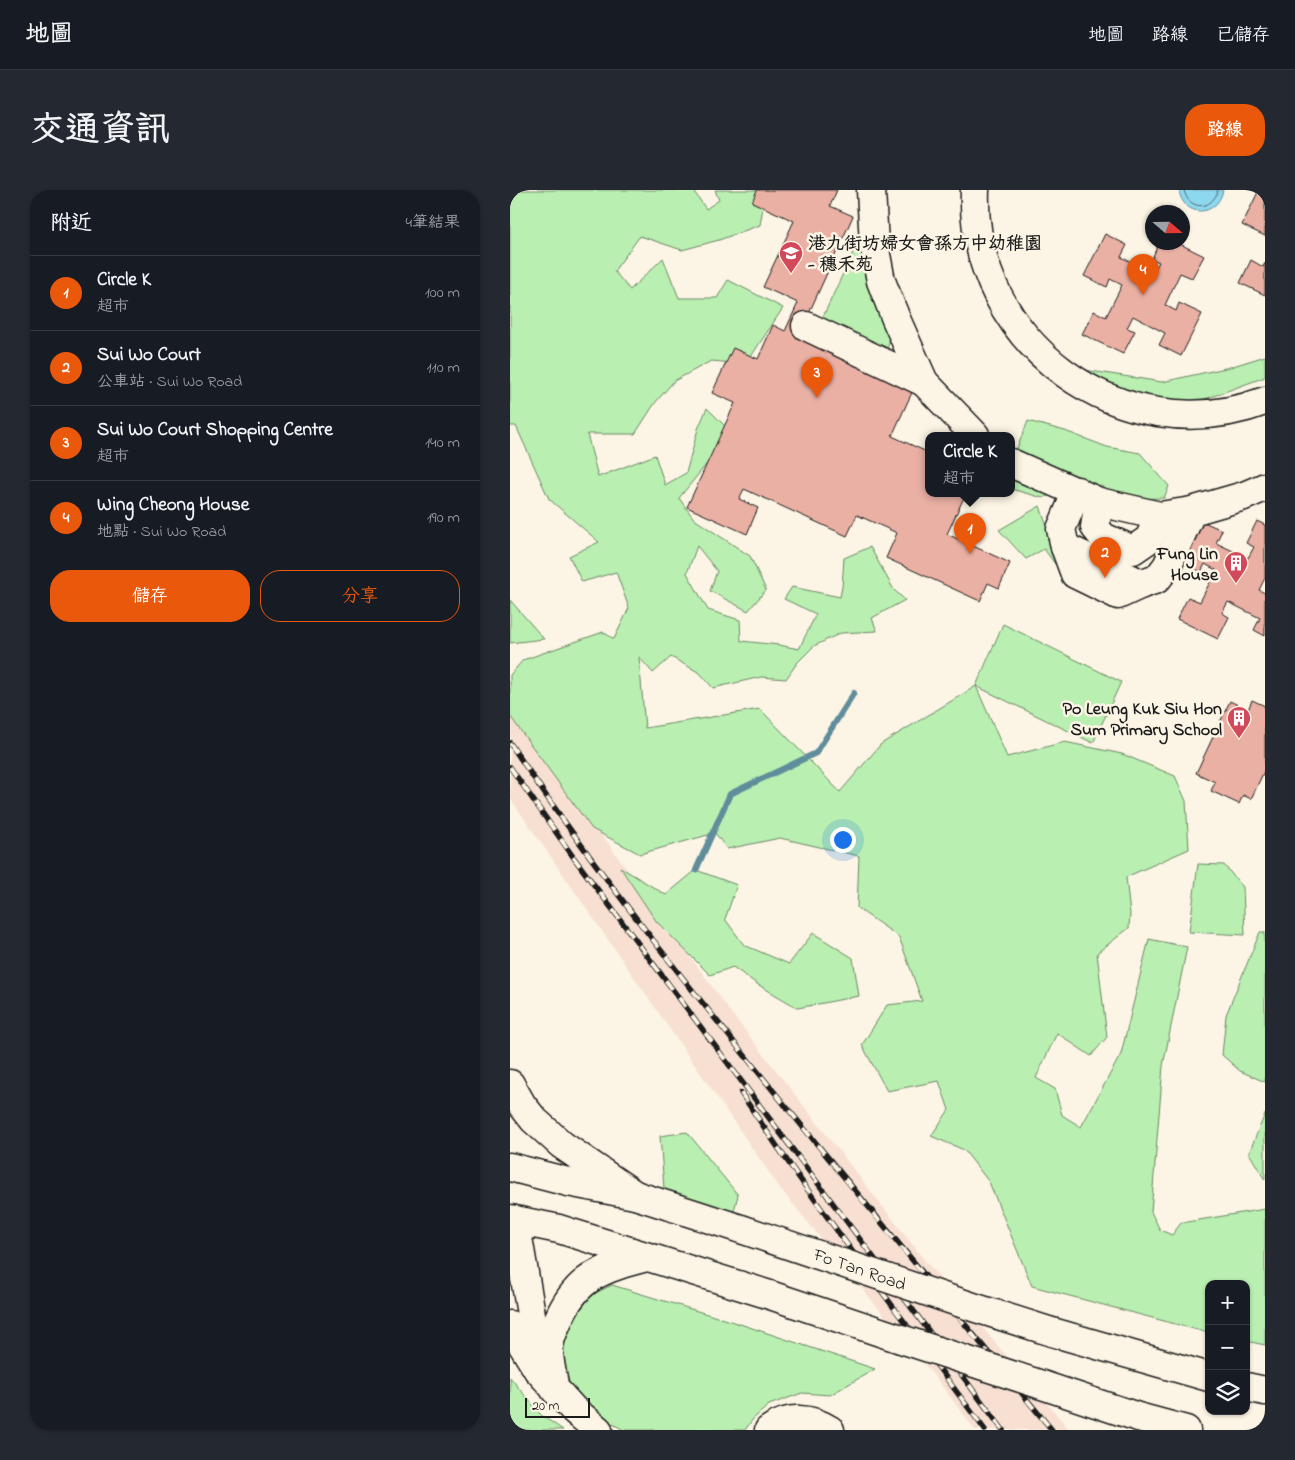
<!DOCTYPE html>
<html lang="zh-TW">
<meta charset="utf-8">
<style>
:root{--surface:#171b24;--page:#242831;--text:#f1f3f6;--muted:#9ea1a6;--line:#363941;--accent:#ea580c}
body{margin:0;font-family:"Indie Flower","LXGW WenKai TC",sans-serif;background:var(--page);color:var(--text)}
.controls{position:absolute;right:15px;bottom:15px;display:grid;overflow:hidden;border-radius:10px;box-shadow:0 1px 4px #0004}
.controls button{width:45px;height:45px;display:grid;place-items:center;padding:0;border:0;border-bottom:1px solid var(--line);background:var(--surface);color:var(--text);font:25px sans-serif}
.compass{position:absolute;left:635px;top:15px;width:45px;height:45px;border-radius:50%;background:var(--surface);box-shadow:0 1px 4px #0004;rotate:110deg}
.scale{position:absolute;left:15px;bottom:12px;width:65px;box-sizing:border-box;padding-left:5px;border:2px solid #1c1c1c;border-top:0;font-size:14px;line-height:18px;white-space:nowrap;color:#1c1c1c;-webkit-text-stroke:4px #fcf5e5;paint-order:stroke}
.you{position:absolute;left:332px;top:649px;width:18px;height:18px;margin:-12px;border:4px solid #fff;border-radius:50%;background:#1a73e8;box-shadow:0 0 0 8px #1a73e833}
.badge{display:grid;place-items:center;width:32px;height:32px;border-radius:50%;background:var(--accent);color:#fff;font-size:16px;font-weight:700}
.pin{position:absolute;translate:-50% -41px;filter:drop-shadow(0 1px 2px #0008)}
.pin::after{content:'';position:absolute;top:26px;width:18px;height:15px;background:inherit;clip-path:polygon(0 0,100% 0,50% 100%)}
.popup{position:absolute;left:415px;top:242px;width:90px;height:65px;box-sizing:border-box;display:grid;place-content:center;border-radius:10px;background:var(--surface);filter:drop-shadow(0 1px 4px #0005);font-size:16px;white-space:nowrap;color:var(--muted)}
.popup b{font-size:19px;color:var(--text)}
.popup::after{content:'';position:absolute;left:50%;top:100%;margin-left:-10px;border:10px solid transparent;border-top-color:var(--surface)}
.list{margin:0;padding:0;list-style:none}
h2{display:flex;justify-content:space-between;align-items:center;height:65px;margin:0;padding:0 20px;font-size:21px}
h2 small{font-size:16px;font-weight:400;color:var(--muted)}
.list li{display:grid;grid-template-columns:32px 1fr auto;gap:15px;align-items:center;box-sizing:border-box;height:75px;padding:0 20px;border-top:1px solid var(--line)}
.list b{display:block;font-size:19px;white-space:nowrap}
.list p{margin:0;font-size:16px;white-space:nowrap;color:var(--muted)}
.list em{font-size:16px;font-style:normal;color:var(--muted)}
.actions{display:flex;gap:10px;padding:15px 20px}
.actions a{flex:1;padding:11px 0;border:1px solid var(--accent);border-radius:20px;text-align:center;font-size:18px;color:var(--accent)}
.actions .main{background:var(--accent);color:#fff}
.icon{flex:none;width:28px;height:28px;fill:none;stroke:currentColor;stroke-width:2;stroke-linecap:round;stroke-linejoin:round}
.map{position:relative;flex:none;width:755px;height:1240px;overflow:hidden;border-radius:20px}
header{display:flex;align-items:center;gap:30px;box-sizing:border-box;height:70px;padding:0 25px;background:var(--surface);border-bottom:1px solid var(--line)}
header strong{font-size:24px}
nav{display:flex;gap:28px;margin-inline-start:auto;font-size:18px}
.intro{display:flex;align-items:center;justify-content:space-between;box-sizing:border-box;height:120px;padding:0 30px}
h1{margin:0;font-size:35px}
.button{padding:12px 22px;border-radius:20px;background:var(--accent);color:#fff;font-size:18px;font-weight:700}
main{display:flex;gap:30px;padding:0 30px}
aside{flex:1;background:var(--surface);border-radius:20px;box-shadow:0 1px 4px #0004}
.map>svg:first-child{display:block}
.built{fill:#f7e0d2}
.green{fill:#b9efb0;stroke:#6a8666}
.water{fill:#8ed8ef;stroke:#608d9b}
.lines{fill:none;stroke-linecap:round;stroke-linejoin:round}
.shore{stroke:#4a6770;stroke-width:1}
.stream{stroke:#608d9b;stroke-width:6}
.building{fill:#eab0a4;stroke:#1c1c1c}
.minor-casing{stroke:#1c1c1c;stroke-width:31}
.major-casing{stroke:#1c1c1c;stroke-width:31}
.highway-casing{stroke:#1c1c1c;stroke-width:31}
.minor{stroke:#fcf5e5;stroke-width:28}
.major{stroke:#fcf5e5;stroke-width:28}
.highway{stroke:#fcf5e5;stroke-width:28}
.rail-casing{stroke:#1c1c1c;stroke-width:5.5}
.rail{stroke:#fcf5e5;stroke-width:4;stroke-dasharray:11;stroke-linecap:butt}
.major-bridge-casing{stroke:#1c1c1c;stroke-width:31;stroke-linecap:butt}
.major-bridge{stroke:#fcf5e5;stroke-width:28}
.labels{text-anchor:middle;stroke-width:5;stroke-linejoin:round;paint-order:stroke}
.poi-label{font-size:18px;font-weight:bold;fill:#1c1c1c;stroke:#fcf5e5;text-anchor:end}
.street-label{font-size:18px;fill:#1c1c1c;stroke:#fcf5e5}
</style>
<header>
<strong>地圖</strong>
<nav><a>地圖</a><a>路線</a><a>已儲存</a></nav>
</header>
<div class="intro"><h1>交通資訊</h1><a class="button">路線</a></div>
<main>
<aside>
<h2>附近<small>4筆結果</small></h2>
<ul class="list">
<li><span class="badge">1</span><div><b>Circle K</b><p>超市</p></div><em>100 m</em></li>
<li><span class="badge">2</span><div><b>Sui Wo Court</b><p>公車站 · Sui Wo Road</p></div><em>110 m</em></li>
<li><span class="badge">3</span><div><b>Sui Wo Court Shopping Centre</b><p>超市</p></div><em>140 m</em></li>
<li><span class="badge">4</span><div><b>Wing Cheong House</b><p>地點 · Sui Wo Road</p></div><em>190 m</em></li>
</ul>
<div class="actions"><a class="main">儲存</a><a>分享</a></div>
</aside>
<div class="map">
<svg width="755" height="1240" viewBox="0 0 755 1240">
<rect width="100%" height="100%" fill="#fcf5e5"/>
<filter id="ink" filterUnits="userSpaceOnUse"><feTurbulence type="fractalNoise" baseFrequency=".02" numOctaves="2"/><feDisplacementMap in="SourceGraphic" scale="10" xChannelSelector="R" yChannelSelector="G"/><feConvolveMatrix kernelMatrix="1 2 1 2 8 2 1 2 1" color-interpolation-filters="sRGB"/></filter>
<g filter="url(#ink)">
<polygon class="built" points="0,518 222,824 417,1073 560,1240 465,1240 432,1196 269,997 0,608"/>
<g class="green">
<polygon points="0,0 183,0 196,19 209,10 205,0 256,0 250,35 209,50 172,60 130,46 104,81 120,100 153,68 169,108 207,108 218,90 273,118 236,174 201,171 164,191 145,213 125,244 77,244 88,287 145,265 155,295 176,283 188,239 197,218 222,243 169,308 184,329 240,366 256,400 238,421 200,401 207,381 187,356 177,383 198,420 230,430 231,451 269,455 289,459 306,424 274,409 282,397 330,407 332,397 334,368 360,357 384,400 395,410 362,428 367,441 331,443 304,456 287,473 276,489 251,487 203,498 190,483 161,467 143,483 129,467 135,538 250,519 330,602 371,554 466,496 493,434 611,492 583,553 466,496 497,567 555,552 612,564 665,586 676,611 679,659 616,687 620,724 619,738 587,763 597,847 581,866 547,843 526,888 545,899 552,925 571,937 611,864 639,749 677,757 653,876 641,1022 650,1040 662,1045 671,1033 755,1019 755,1155 736,1151 736,1094 699,1094 699,1143 522,1096 479,992 454,960 421,946 439,920 429,891 377,901 352,855 377,815 412,811 389,747 347,718 349,666 270,648 217,659 205,643 130,664 82,639 0,526 0,485 13,470 93,442 104,449 119,418 106,382 72,392 59,366 89,352 39,309 6,236 0,236"/>
<polygon points="344,60 356,62 392,120 377,158 354,157 310,133"/>
<polygon points="755,166 755,187 671,218 583,192 568,179 652,192 720,177"/>
<polygon points="518,231 555,241 597,257 630,263 659,296 654,308 621,309 569,293 533,308 501,299 501,273"/>
<polygon points="530,316 535,331 540,342 569,371 545,374 534,359 516,369 489,340"/>
<polygon points="0,410 34,449 0,453"/>
<polygon points="688,674 714,675 733,697 735,745 679,742"/>
<polygon points="110,677 156,705 186,680 227,695 215,729 234,755 279,774 303,743 343,768 349,806 288,818 247,794 223,777 200,785 146,731"/>
<polygon points="750,742 755,742 755,892 730,881 712,865 716,825"/>
<polygon points="755,924 755,990 739,963"/>
<polygon points="177,942 228,1005 224,1021 212,1020 154,999 150,946"/>
<polygon points="102,1095 230,1134 365,1179 320,1205 292,1203 259,1215 243,1229 235,1240 114,1240 84,1224 55,1199 53,1151 71,1110"/>
<polygon points="0,1187 31,1225 53,1240 0,1240"/>
</g>
<path class="water" d="M669,0H713C707,29 672,27 669,0Z"/>
<g class="lines">
<path class="shore" d="M674,0C678,21 703,21 708,0"/>
<polyline class="stream" points="186,680 220,604 306,563 344,503"/>
</g>
<g class="building">
<polygon points="247,0 327,0 320,16 343,26 289,145 404,198 382,246 419,263 419,303 456,303 437,344 500,373 489,398 478,393 470,411 376,368 387,343 347,325 337,346 234,299 229,309 248,318 237,344 177,317 225,213 202,203 223,158 248,169 263,135 275,141 288,113 253,97 284,31 242,12"/>
<polygon points="749,0 755,0 755,46 732,35"/>
<polygon points="595,44 617,55 611,67 643,83 649,72 642,69 649,52 666,52 694,66 682,88 670,83 655,115 666,121 669,113 692,124 671,166 649,155 655,143 623,126 617,138 625,141 613,164 572,144 584,121 596,127 612,95 600,89 597,97 574,86"/>
<polygon points="741,70 753,77 755,73 755,105 730,93"/>
<polygon points="689,330 712,340 706,353 738,368 744,357 736,353 747,331 755,335 755,388 749,400 755,403 755,446 744,440 750,428 718,412 712,423 719,427 708,449 667,429 678,407 690,412 706,380 695,374 691,382 669,371"/>
<polygon points="742,510 755,516 755,579 741,609 733,605 729,614 701,601 705,592 686,583 720,511 738,520"/>
</g>
<g class="lines">
<g class="minor-casing">
<g id="minor">
<polyline points="361,0 364,54 371,91 386,129 414,192 465,245"/>
<path d="M465,0C459,152 612,265 755,211"/>
<polyline points="296,136 414,192"/>
<polyline points="501,273 589,312 650,326 682,321 734,306 755,297"/>
<polyline points="567,301 551,339 555,357 565,384 608,405 632,394 647,389 657,376 682,321"/>
<polyline points="589,312 585,337 593,347 623,360 639,349 650,326"/>
<polyline points="555,357 632,394"/>
<polyline points="5,1030 20,1118 28,1180"/>
<polyline points="0,1135 28,1180 64,1220 88,1240"/>
<path d="M259,1240C279,1226 300,1227 320,1240"/>
</g>
</g>
<g class="major-casing">
<g id="major">
<polyline points="0,977 58,992 125,1005 231,1039"/>
<polyline points="0,1029 49,1039 260,1105 388,1148"/>
<polyline points="542,1142 699,1187"/>
<polyline points="532,1195 628,1227 676,1240"/>
<polyline points="736,1197 755,1201"/>
<path d="M45,1200C43,1188 38,1168 39,1157C40,1147 45,1137 49,1128C68,1085 95,1078 137,1067"/>
</g>
</g>
<g class="highway-casing">
<polyline id="highway" points="0,894 12,915 24,930 52,955 125,1005"/>
</g>
<use href="#minor" class="minor"/>
<use href="#major" class="major"/>
<use href="#highway" class="highway"/>
<g class="rail-casing">
<g id="rail">
<path d="M0,553C84,679 179,797 274,914C363,1023 452,1132 542,1240"/>
<polyline points="0,577 64,668 493,1240"/>
<path d="M231,903C308,1019 392,1128 475,1240"/>
</g>
</g>
<use href="#rail" class="rail"/>
<g class="major-bridge-casing">
<g id="major-bridge">
<polyline points="231,1039 466,1118 542,1142"/>
<polyline points="388,1148 532,1195"/>
</g>
</g>
<use href="#major-bridge" class="major-bridge"/>
</g>
</g>
<defs>
<g id="school-pin" transform="scale(1.25)"><path d="M0 17L-7.5 6A9.5 9.5 0 1 1 7.5 6Z" fill="#d1495b" stroke="#fcf5e5"/><path d="M0-5L7-2L0 1L-7-2ZM-4 1L0 2.5L4 1V4Q0 6-4 4Z" fill="#fff"/></g>
<g id="building-pin" transform="scale(1.25)"><path d="M0 17L-7.5 6A9.5 9.5 0 1 1 7.5 6Z" fill="#d1495b" stroke="#fcf5e5"/><path d="M-4-6H4V6H1V3H-1V6H-4ZM-2.5-4.3h1.7v1.8h-1.7ZM.8-4.3h1.7v1.8H.8ZM-2.5-1h1.7V.8h-1.7ZM.8-1h1.7V.8H.8Z" fill="#fff"/></g>
</defs>
<g fill-rule="evenodd">
<use href="#school-pin" x="281" y="63"/>
<use href="#building-pin" x="726" y="373"/>
<use href="#building-pin" x="729" y="528"/>
</g>
<g class="labels">
<g class="poi-label">
<text x="298" y="59" text-anchor="start">港九街坊婦女會孫方中幼稚園<tspan x="298" dy="21">- 穗禾苑</tspan></text>
<text x="708" y="369">Fung Lin<tspan x="708" dy="21">House</tspan></text>
<text x="712" y="524">Po Leung Kuk Siu Hon<tspan x="712" dy="21">Sum Primary School</tspan></text>
</g>
<g class="street-label">
<text transform="translate(350 1079) rotate(19)" y="6">Fo Tan Road</text>
</g>
</g>
</svg>
<div class="controls">
<button>+</button>
<button>−</button>
<button><svg class="icon" aria-label="layers" viewBox="0 0 24 24"><path d="M12 4l9 5-9 5-9-5zM3 14l9 5 9-5"/></svg></button>
</div>
<svg class="compass" viewBox="-18 -18 36 36"><path d="M0-13l5 13h-10z" fill="#e53935"/><path d="M0 13l5-13h-10z" fill="#9ea1a6"/></svg>
<div class="scale">20 m</div>
<div class="you"></div>
<div class="pin badge" style="left:460px;top:364px">1</div>
<div class="popup"><b>Circle K</b>超市</div>
<div class="pin badge" style="left:595px;top:388px">2</div>
<div class="pin badge" style="left:307px;top:208px">3</div>
<div class="pin badge" style="left:633px;top:105px">4</div>
</div>
</main>
